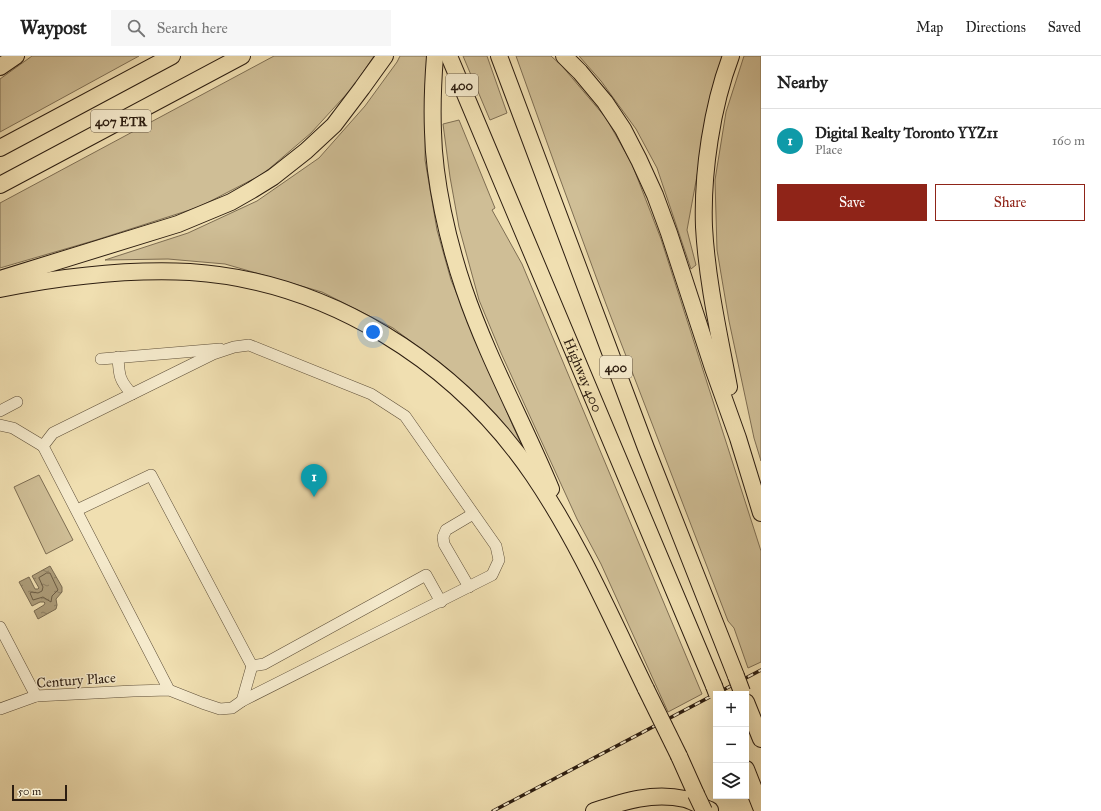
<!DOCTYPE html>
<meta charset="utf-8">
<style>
:root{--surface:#fff;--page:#f6f6f6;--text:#222;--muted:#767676;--line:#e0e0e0;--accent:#8f2418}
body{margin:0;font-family:"IM FELL Great Primer",serif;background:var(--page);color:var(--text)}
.controls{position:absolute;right:12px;bottom:12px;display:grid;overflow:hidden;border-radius:0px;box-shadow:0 4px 16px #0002}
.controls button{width:36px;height:36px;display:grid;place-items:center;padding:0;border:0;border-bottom:1px solid var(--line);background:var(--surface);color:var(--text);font:20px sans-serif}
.scale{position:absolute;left:12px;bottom:10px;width:55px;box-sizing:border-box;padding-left:4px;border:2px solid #2c1d10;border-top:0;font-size:11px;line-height:14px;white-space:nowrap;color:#2c1d10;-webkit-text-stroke:3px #f5eacc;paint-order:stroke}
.you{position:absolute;left:373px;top:276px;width:14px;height:14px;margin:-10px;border:3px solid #fff;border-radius:50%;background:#1a73e8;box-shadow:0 0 0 6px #1a73e833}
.badge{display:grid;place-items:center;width:26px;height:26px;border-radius:50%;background:var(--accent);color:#fff;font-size:13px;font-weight:700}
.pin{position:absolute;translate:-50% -33px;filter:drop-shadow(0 1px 2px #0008)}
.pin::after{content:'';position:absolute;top:21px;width:14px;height:12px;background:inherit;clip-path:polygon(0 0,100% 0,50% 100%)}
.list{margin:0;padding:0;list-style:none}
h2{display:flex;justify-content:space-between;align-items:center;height:52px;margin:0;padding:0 16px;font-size:17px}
h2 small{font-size:13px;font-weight:400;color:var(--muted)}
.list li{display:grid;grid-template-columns:26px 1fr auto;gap:12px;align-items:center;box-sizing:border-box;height:64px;padding:0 16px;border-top:1px solid var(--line)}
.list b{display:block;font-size:15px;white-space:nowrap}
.list p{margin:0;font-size:13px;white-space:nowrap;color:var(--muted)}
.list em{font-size:13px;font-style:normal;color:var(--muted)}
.actions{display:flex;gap:8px;padding:12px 16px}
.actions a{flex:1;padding:9px 0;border:1px solid var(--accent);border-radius:0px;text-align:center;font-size:14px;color:var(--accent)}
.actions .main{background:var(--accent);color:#fff}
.icon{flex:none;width:22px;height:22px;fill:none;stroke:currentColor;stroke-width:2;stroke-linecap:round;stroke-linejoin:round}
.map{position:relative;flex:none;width:761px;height:755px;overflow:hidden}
header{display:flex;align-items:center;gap:24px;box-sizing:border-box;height:56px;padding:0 20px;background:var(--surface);border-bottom:1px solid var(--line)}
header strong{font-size:19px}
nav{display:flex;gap:22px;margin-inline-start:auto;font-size:14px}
.search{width:280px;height:36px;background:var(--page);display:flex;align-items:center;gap:10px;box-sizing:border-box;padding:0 14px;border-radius:0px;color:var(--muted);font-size:15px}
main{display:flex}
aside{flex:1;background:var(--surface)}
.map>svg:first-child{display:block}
.grass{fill:#cfbe96;stroke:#7e6e53}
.water{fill:url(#water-ripples);stroke:#796a50}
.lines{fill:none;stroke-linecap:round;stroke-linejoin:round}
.shore{stroke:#6c5d45;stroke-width:1}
.minor-casing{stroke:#5d4e38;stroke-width:12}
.highway-casing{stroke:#2c1d10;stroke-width:18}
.minor{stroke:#f5eacc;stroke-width:11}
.highway{stroke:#f0dfb1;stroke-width:16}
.rail-casing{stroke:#2c1d10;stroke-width:3.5}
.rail{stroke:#f5eacc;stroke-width:2;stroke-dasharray:6;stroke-linecap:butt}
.highway-bridge-casing{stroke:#2c1d10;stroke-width:18;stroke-linecap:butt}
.highway-bridge{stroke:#f0dfb1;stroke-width:16}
.labels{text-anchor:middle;stroke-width:3;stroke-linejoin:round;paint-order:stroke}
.shield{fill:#f5eacc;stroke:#685a48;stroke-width:1}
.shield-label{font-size:13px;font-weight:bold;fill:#2c1d10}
.street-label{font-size:14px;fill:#2c1d10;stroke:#f5eacc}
</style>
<header>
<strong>Waypost</strong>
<div class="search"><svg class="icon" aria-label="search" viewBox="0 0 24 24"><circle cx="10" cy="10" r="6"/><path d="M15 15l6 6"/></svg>Search here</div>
<nav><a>Map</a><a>Directions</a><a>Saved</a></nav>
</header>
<main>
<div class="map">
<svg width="761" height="755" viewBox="0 0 761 755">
<defs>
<pattern id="water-ripples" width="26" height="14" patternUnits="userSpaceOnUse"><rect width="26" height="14" fill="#ad9d7a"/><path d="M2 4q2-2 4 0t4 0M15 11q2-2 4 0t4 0" fill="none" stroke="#8d7f63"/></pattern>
</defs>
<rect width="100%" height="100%" fill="#f0dfb1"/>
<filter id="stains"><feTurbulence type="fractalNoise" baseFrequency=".005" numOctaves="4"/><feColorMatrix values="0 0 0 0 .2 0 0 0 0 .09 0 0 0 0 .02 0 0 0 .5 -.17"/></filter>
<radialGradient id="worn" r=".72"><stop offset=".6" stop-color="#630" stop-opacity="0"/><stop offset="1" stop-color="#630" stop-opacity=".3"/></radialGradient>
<g class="grass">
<polygon points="32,0 139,0 0,76 0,23"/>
<polygon points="274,0 374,0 353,31 311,77 263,118 199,151 96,184 0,212 0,147"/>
<polygon points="400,0 428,0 426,31 425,104 437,174 451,224 513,370 530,407 495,360 449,314 393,272 322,236 225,208 168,203 105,204 188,177 257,145 319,102 365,50 397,6"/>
<polygon points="463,0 487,0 507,57 490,64"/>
<polygon points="516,0 551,0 562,10 606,62 632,108 661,183 761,495 761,606 748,612 734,572 728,565 606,248 559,120"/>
<polygon points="579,0 725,0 701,98 687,174 696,209 691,213 657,112 636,73 601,25"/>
<polygon points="744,0 761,0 761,405 754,382 729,265 717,194 715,124 726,56"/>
<polygon points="459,64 495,152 492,154 522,208 702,638 668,656 601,508 577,463 501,297 479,244 459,171 450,121 443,68"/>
<polygon points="39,419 73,484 46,498 14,431"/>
</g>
<polygon class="water" points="50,510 62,531 62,536 56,543 57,549 56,553 38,563 34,555 44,549 45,547 44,546 40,546 32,550 19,526 29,521 35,533 38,533 39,532 32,520"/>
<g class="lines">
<polygon class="shore" points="47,517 50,517 58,534 52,540 51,546 43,541 33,544 30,537 32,536 38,537 42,535 43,531 39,522"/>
<g class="minor-casing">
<g id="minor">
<path d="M118,301C119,319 119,324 132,338"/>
<polyline points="101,303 220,293"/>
<polyline points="0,355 17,346"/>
<polyline points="0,369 13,372 43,390"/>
<polyline points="77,454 151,419 252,610"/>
<polyline points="469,531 444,488 443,481 446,474 473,458"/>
<polyline points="0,571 36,640"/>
<polyline points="242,645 252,610 264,608 426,519 441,546"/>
<polyline points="0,653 36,640 133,635 169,634 202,647 220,653 232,652 242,645 492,519 499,504 496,490 405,360 371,338 249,289 234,291 213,298 53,377 43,390 169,634"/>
</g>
</g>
<g class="highway-casing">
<g id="highway">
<path d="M435,0C433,25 432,50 433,76C434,125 448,186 464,233C487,301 523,366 551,433"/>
<path id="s1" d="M449,0L714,630"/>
<polyline points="499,0 646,392 736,620"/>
<polyline points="564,0 580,16 605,46 623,73 639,104 655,139 669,177 713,312 738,382 761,457"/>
<polyline points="0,11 16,0"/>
<polyline points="0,92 172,0"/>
<polyline points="0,129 242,0"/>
<polyline points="0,223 178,168 231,146 252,134 273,121 306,95 334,69 362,32 385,0"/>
<path d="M0,233C60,221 129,213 190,216C328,225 456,306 533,419C578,485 611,561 646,633"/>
<path d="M729,331C719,278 707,225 704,171C702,117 712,50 731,0"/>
<polyline points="746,646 761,683"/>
<polyline points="679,700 696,738"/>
<polyline points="746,713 761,751"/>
<path d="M594,755C625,745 653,736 685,743C693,745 702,751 710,754"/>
</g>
</g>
<use href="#minor" class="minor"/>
<use href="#highway" class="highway"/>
<g class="rail-casing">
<polyline id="rail" points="493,755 761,614"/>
</g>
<use href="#rail" class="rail"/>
<g class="highway-bridge-casing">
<g id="highway-bridge">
<polyline points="736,620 742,636"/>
<polyline points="714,630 717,638"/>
<polyline points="646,633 679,700"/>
<polyline points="696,738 704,755"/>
</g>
</g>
<use href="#highway-bridge" class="highway-bridge"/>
</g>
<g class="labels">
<g class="shield">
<rect x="446" y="18" width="32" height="22" rx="3"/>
<rect x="91" y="54" width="60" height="22" rx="3"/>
<rect x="600" y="300" width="32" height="22" rx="3"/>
</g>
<g class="shield-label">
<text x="462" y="34">400</text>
<text x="121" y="70">407 ETR</text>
<text x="616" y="316">400</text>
</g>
<g class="street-label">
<text dy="5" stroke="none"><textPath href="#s1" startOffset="346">Highway 400</textPath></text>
<text transform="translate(76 624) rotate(-4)" y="5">Century Place</text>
</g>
</g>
<rect width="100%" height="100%" filter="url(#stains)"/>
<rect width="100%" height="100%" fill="url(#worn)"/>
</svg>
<div class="controls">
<button>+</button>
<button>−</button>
<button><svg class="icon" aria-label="layers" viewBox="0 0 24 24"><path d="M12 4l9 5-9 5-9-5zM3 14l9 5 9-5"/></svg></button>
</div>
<div class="scale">50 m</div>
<div class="you"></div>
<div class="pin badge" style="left:314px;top:441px;background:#0f9aa8">1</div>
</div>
<aside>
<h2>Nearby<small></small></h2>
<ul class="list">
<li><span class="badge" style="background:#0f9aa8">1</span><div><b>Digital Realty Toronto YYZ11</b><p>Place</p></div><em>160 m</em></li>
</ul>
<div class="actions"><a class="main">Save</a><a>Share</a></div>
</aside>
</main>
